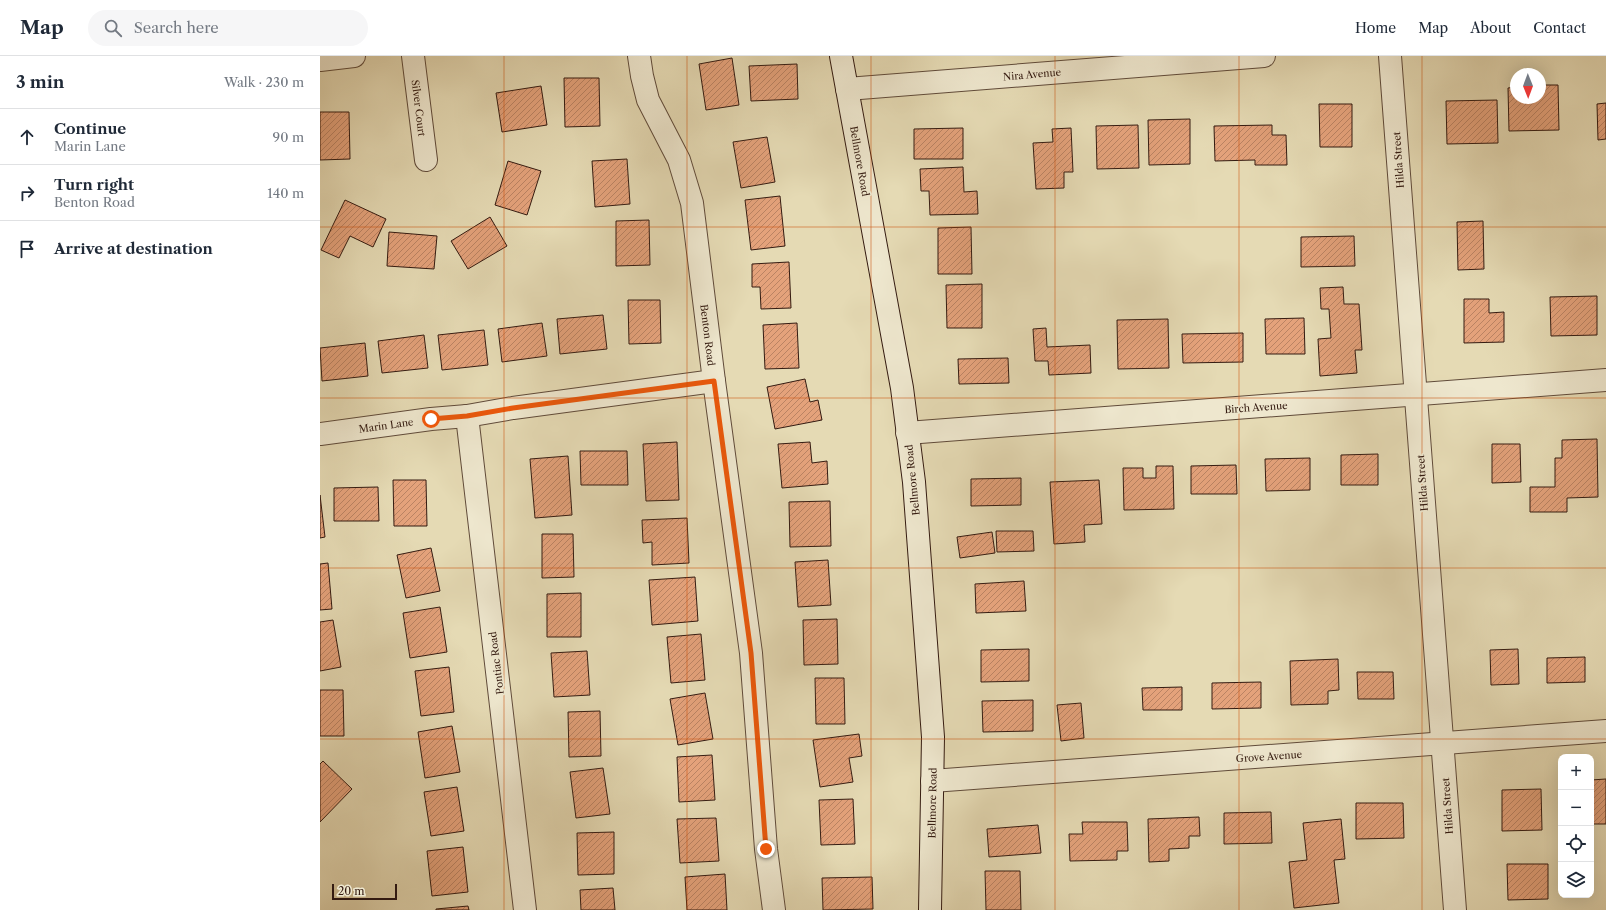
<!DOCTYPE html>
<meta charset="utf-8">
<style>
:root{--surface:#fff;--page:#f6f6f7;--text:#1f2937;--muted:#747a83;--line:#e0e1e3}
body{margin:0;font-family:"Libre Caslon Text",serif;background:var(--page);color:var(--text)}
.controls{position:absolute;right:12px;bottom:12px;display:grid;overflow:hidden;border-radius:8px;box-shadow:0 4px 16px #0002}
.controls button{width:36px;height:36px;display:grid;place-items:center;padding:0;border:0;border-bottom:1px solid var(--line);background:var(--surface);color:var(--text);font:20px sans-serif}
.compass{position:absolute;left:1190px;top:12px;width:36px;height:36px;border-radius:50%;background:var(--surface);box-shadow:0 4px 16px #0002;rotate:179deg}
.scale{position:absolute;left:12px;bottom:10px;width:65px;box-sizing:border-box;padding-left:4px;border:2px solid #341b11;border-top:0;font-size:11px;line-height:14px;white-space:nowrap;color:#341b11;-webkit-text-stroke:3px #eee7ce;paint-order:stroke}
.stop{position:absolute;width:12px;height:12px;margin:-9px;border:3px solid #ea580c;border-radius:50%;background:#fff}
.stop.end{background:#ea580c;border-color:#fff;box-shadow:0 1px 4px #0008}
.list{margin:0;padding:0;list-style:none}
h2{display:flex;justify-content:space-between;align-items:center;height:52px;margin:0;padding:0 16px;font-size:17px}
h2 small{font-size:13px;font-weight:400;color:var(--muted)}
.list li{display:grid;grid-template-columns:26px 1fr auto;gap:12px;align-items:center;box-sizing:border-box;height:56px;padding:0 16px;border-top:1px solid var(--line)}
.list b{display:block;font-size:15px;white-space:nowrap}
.list p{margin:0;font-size:13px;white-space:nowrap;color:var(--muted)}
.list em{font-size:13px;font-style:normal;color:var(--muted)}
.icon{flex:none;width:22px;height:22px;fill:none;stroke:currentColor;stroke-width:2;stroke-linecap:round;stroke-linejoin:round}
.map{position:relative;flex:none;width:1286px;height:854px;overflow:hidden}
header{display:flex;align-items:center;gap:24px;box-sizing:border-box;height:56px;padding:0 20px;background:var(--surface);border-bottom:1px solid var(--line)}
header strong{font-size:19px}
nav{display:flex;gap:22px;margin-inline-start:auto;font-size:14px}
.search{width:280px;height:36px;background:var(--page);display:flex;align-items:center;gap:10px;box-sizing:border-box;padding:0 14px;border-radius:22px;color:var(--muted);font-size:15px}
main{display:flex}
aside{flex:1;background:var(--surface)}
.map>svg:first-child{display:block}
.building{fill:url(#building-hatch);stroke:#341b11}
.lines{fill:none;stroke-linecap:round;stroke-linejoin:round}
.street-casing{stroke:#604b3a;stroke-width:24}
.secondary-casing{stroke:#341b11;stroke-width:24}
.street{stroke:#eee7ce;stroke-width:22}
.secondary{stroke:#eee7ce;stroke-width:22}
.route{stroke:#ea580c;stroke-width:5}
.grid{fill:none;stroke:#cd500d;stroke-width:1;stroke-opacity:0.55}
.labels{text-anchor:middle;stroke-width:3.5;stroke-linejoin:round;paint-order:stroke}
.street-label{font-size:10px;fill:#341b11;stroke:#eee7ce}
</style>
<header>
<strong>Map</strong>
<div class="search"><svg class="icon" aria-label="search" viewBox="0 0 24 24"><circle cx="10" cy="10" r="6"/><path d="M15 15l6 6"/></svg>Search here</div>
<nav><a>Home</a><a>Map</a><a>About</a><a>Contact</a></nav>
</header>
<main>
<aside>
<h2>3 min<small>Walk · 230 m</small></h2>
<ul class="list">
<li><svg class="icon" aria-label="ahead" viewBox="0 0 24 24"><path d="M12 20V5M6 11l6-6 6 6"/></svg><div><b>Continue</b><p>Marin Lane</p></div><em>90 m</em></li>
<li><svg class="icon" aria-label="right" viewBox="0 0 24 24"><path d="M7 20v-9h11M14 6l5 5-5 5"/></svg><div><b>Turn right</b><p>Benton Road</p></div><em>140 m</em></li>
<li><svg class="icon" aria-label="arrive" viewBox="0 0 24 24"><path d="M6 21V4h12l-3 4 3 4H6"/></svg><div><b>Arrive at destination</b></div></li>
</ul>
</aside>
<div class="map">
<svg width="1286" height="854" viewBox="0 0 1286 854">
<defs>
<pattern id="building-hatch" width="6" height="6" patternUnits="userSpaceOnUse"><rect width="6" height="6" fill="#e4a27b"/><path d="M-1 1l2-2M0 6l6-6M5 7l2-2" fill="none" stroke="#ba8363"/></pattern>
</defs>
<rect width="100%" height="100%" fill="#e5dab4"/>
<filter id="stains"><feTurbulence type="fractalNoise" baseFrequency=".005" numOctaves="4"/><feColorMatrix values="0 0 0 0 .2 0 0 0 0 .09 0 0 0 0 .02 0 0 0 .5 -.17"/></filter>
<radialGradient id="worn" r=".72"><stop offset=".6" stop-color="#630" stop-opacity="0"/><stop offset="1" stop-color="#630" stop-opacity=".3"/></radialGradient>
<g class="building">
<polygon points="412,2 419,49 386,54 379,8"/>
<polygon points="477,8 478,43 431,45 429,10"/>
<polygon points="244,22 279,22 280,70 245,71"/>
<polygon points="1220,29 1238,29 1239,74 1189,75 1188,32 1196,31 1196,42 1220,42"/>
<polygon points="221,30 227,69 182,76 176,37"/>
<polygon points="1177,44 1178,87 1127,88 1126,45"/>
<polygon points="1286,47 1286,83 1278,84 1277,48"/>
<polygon points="999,48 1032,48 1032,91 1000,91"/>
<polygon points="0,56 29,56 30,103 0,104"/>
<polygon points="870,63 870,108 829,109 828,64"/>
<polygon points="818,69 819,112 777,113 776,70"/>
<polygon points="952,69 952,79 966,79 967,109 935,109 935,104 895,105 894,70"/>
<polygon points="643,72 643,103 594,103 594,73"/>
<polygon points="751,72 753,116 744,116 744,132 716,133 713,87 733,86 732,73"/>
<polygon points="447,81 455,126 421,132 413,86"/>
<polygon points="307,103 310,148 275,151 272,105"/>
<polygon points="188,105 221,115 207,159 175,149"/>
<polygon points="643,111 644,136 657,135 658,158 610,159 609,135 601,135 600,113"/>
<polygon points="460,140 465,190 431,194 425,144"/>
<polygon points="25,144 66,163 53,191 30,180 19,202 1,194"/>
<polygon points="170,161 187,190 148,213 131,185"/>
<polygon points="329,164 330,209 296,210 296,165"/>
<polygon points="1163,165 1164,213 1138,214 1137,166"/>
<polygon points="651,171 652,218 618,218 618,172"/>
<polygon points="69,176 117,180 114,213 67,210"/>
<polygon points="1034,180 1035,210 981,211 981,181"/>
<polygon points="469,206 471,252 441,253 440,231 432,231 432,208"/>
<polygon points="662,228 662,272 627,272 626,229"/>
<polygon points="1023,231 1024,248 1039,248 1042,294 1035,294 1037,317 1000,320 998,283 1011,282 1009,253 1001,253 1000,232"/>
<polygon points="1277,240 1277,279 1231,280 1230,241"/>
<polygon points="1144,243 1169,243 1169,257 1184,256 1184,286 1144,287"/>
<polygon points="308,244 340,244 341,287 309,288"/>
<polygon points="283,259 287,293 240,298 237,263"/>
<polygon points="984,262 985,298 946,298 945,263"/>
<polygon points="848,263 849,312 798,313 797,264"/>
<polygon points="222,267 227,300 182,306 178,273"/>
<polygon points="477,267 479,312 445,313 443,269"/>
<polygon points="726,272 727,291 770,289 771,317 729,319 728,305 715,305 713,273"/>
<polygon points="164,274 168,309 122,314 118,279"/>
<polygon points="923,277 923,306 863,307 862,278"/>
<polygon points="104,279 108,312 62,317 58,285"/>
<polygon points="45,287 48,320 2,325 0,292"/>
<polygon points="688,302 689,327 639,328 638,303"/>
<polygon points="485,323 490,346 498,344 502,364 455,373 447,331"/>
<polygon points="1277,383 1278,441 1247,442 1247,456 1210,456 1210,431 1235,431 1235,402 1242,402 1242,384"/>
<polygon points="357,386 359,444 326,445 323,388"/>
<polygon points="490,386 492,407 507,405 508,428 462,432 458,388"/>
<polygon points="1172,388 1200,388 1201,426 1172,427"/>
<polygon points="260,395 307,395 308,429 261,429"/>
<polygon points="1058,398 1058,429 1021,429 1021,399"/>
<polygon points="248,400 252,459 215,462 210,403"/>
<polygon points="990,402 990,434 946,435 945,403"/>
<polygon points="916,409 917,438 871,438 871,410"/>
<polygon points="836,410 853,410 854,453 804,454 803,412 823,412 823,422 836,422"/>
<polygon points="701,422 701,449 651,450 651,423"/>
<polygon points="73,424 106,424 107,470 74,470"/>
<polygon points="779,424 782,468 764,469 765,486 734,488 730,426"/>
<polygon points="58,431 59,465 14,465 14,432"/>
<polygon points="0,439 5,481 0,482"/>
<polygon points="510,445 511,490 470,491 469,446"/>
<polygon points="367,462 369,507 332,509 332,486 323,487 322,464"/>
<polygon points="676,475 713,475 714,495 677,496"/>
<polygon points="672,476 675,497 640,502 637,481"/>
<polygon points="222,478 253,478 254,521 222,522"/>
<polygon points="111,492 120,535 86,542 77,499"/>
<polygon points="508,504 511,549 478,551 475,506"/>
<polygon points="8,507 12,553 0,554 0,508"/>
<polygon points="375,521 378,565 332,569 329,524"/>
<polygon points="704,525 706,555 656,557 655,528"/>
<polygon points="261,537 261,581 227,581 227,538"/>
<polygon points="120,551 127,596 90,602 83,557"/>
<polygon points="517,563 518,608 484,609 483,564"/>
<polygon points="13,564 21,611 0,615 0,566"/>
<polygon points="381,578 385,624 351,627 347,581"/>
<polygon points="709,593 709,625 661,626 661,594"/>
<polygon points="1198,593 1199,628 1171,629 1170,594"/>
<polygon points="267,595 270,639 234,641 231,597"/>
<polygon points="1265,601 1265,626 1227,627 1227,602"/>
<polygon points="1018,603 1019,634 1008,635 1008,648 971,649 970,605"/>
<polygon points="129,611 134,656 101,660 95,615"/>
<polygon points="1037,616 1073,616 1074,643 1038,643"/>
<polygon points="495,622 524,622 525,668 496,668"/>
<polygon points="941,626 941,652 892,653 892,627"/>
<polygon points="862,631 862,654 823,654 822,632"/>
<polygon points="0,634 23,634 24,680 0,680"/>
<polygon points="385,637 393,683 358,689 350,643"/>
<polygon points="713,644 713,675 663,676 662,645"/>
<polygon points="761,647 764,682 741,685 737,649"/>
<polygon points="280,655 281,700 249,701 248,656"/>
<polygon points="132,670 140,716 105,722 98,676"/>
<polygon points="539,678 542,700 529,702 533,726 500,731 493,684"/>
<polygon points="392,699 395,744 359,746 357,701"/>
<polygon points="3,705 32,733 0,766 0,708"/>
<polygon points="283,712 290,758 256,762 250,716"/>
<polygon points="1286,723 1286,768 1271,768 1271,724"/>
<polygon points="137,731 144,775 111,780 104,736"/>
<polygon points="1221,733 1222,774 1182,775 1182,734"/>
<polygon points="533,743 535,788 501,789 499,744"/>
<polygon points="1036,747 1083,747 1084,782 1036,783"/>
<polygon points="951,756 952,787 904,788 904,757"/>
<polygon points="879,761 880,780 869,780 869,792 849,793 849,805 829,806 828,763"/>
<polygon points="396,762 399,805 360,807 357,763"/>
<polygon points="1021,763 1025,803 1014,804 1019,847 974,852 969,806 987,804 983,767"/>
<polygon points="762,766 807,766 808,795 797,795 797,804 750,805 749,778 763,778"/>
<polygon points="718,769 721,797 669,801 667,773"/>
<polygon points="294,776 294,818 258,819 257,777"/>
<polygon points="143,791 148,836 112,840 107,795"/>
<polygon points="1187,808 1228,808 1228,843 1188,844"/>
<polygon points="665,815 700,815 701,854 666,854"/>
<polygon points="405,818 407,854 367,854 365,821"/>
<polygon points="552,821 553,853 503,854 502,822"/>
<polygon points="293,832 295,854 261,854 260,834"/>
<polygon points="148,850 149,854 116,854 116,853"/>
</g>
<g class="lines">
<g class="street-casing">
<g id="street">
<polyline points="93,0 106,104"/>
<polyline points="319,0 322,20 328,44 359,104 372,147 394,325 431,597 446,793 454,854"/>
<polyline points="1070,0 1135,854"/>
<polyline points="0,4 34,0"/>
<polyline points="527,33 944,0"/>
<polyline points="147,360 205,854"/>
<polyline points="587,377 1286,324"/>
<polyline points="0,378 111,363 147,360 193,352 394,325"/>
<polyline points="612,725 1286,675"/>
</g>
</g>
<g class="secondary-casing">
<polyline id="secondary" points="521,0 582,332 594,426 613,681 610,854"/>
</g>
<use href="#street" class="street"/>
<use href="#secondary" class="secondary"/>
</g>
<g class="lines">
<polyline class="route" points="111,363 147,360 193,352 394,325 431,597 446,793"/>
</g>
<path class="grid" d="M184,0V854M367,0V854M551,0V854M735,0V854M919,0V854M1102,0V854M0,171H1286M0,342H1286M0,512H1286M0,683H1286"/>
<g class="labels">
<g class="street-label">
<text transform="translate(712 18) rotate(-5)" y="4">Nira Avenue</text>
<text transform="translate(99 52) rotate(83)" y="4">Silver Court</text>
<text transform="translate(1078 104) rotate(-94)" y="4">Hilda Street</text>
<text transform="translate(540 105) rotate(80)" y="4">Bellmore Road</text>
<text transform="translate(388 279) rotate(83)" y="4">Benton Road</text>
<text transform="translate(936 351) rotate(-4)" y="4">Birch Avenue</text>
<text transform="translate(66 369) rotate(-8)" y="4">Marin Lane</text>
<text transform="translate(592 424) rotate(-96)" y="4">Bellmore Road</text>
<text transform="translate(1102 427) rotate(-94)" y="4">Hilda Street</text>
<text transform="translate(176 607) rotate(-97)" y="4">Pontiac Road</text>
<text transform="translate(949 700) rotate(-4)" y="4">Grove Avenue</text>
<text transform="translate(612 747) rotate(-89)" y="4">Bellmore Road</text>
<text transform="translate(1127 750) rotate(-94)" y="4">Hilda Street</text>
</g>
</g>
<rect width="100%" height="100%" filter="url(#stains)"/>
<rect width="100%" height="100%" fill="url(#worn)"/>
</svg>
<div class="controls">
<button>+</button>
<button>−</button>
<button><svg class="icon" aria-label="locate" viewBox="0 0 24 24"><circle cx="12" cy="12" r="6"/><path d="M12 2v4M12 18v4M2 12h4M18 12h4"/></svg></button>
<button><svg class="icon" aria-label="layers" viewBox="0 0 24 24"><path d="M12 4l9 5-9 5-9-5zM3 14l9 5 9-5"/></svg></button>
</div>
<svg class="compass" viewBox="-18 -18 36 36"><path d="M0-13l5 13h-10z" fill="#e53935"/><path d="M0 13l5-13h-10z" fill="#747a83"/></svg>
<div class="scale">20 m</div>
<div class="stop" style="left:111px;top:363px"></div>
<div class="stop end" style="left:446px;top:793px"></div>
</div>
</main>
